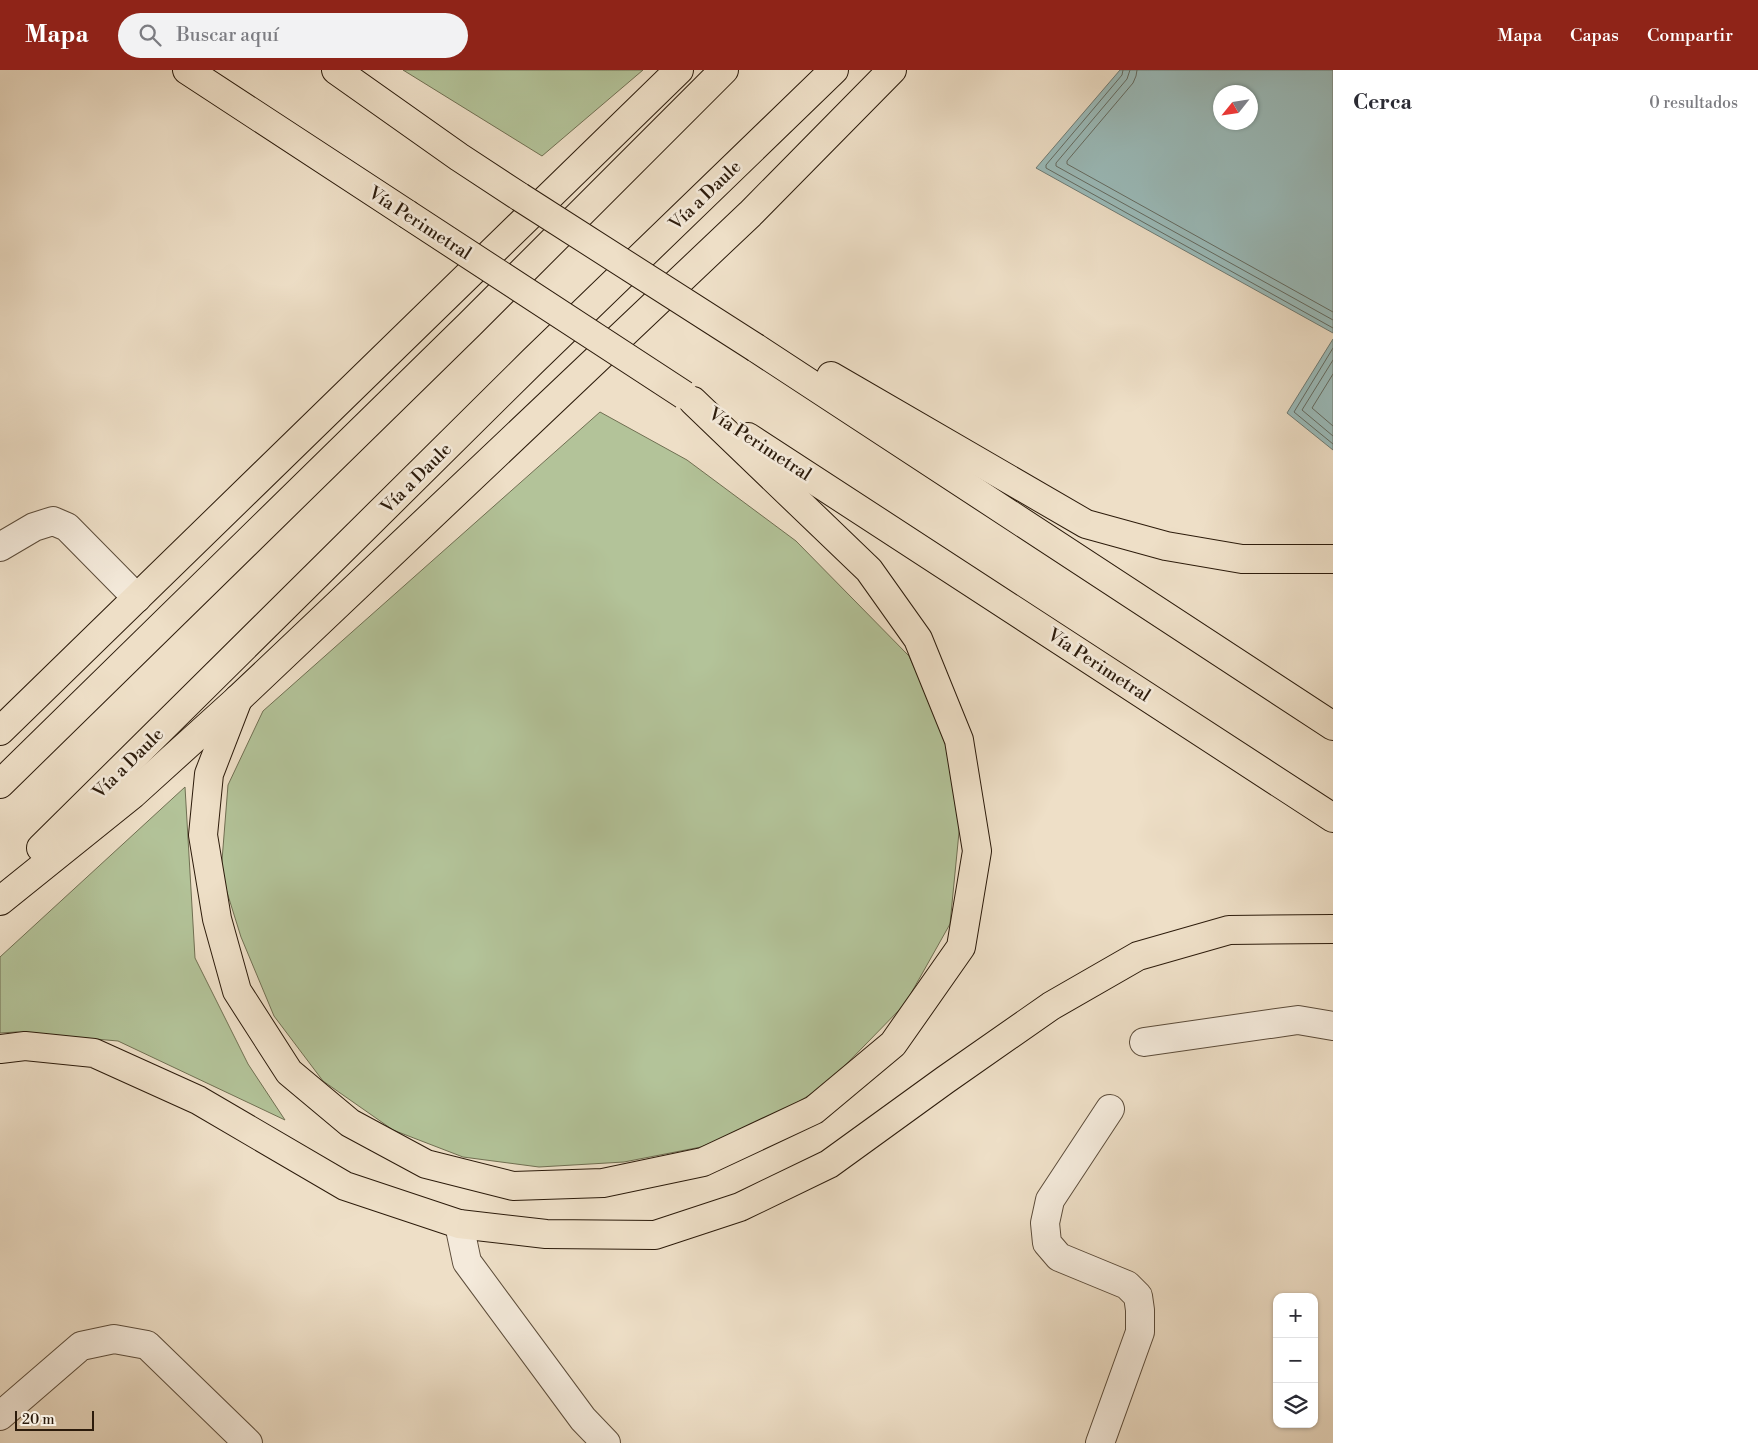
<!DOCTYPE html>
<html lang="es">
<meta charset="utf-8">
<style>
:root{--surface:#fff;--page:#f2f2f3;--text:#2b2b33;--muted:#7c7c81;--line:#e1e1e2;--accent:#8f2418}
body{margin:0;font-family:"Libre Bodoni",serif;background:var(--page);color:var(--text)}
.controls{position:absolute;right:15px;bottom:15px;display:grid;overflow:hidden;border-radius:10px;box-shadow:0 1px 4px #0004}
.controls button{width:45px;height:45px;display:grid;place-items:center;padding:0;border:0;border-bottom:1px solid var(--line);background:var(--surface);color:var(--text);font:25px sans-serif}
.compass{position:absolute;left:1213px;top:15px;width:45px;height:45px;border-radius:50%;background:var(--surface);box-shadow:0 1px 4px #0004;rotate:240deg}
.scale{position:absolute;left:15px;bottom:12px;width:79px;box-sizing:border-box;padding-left:5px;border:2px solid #2c1b0b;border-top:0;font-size:14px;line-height:18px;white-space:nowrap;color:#2c1b0b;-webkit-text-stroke:4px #f4eadb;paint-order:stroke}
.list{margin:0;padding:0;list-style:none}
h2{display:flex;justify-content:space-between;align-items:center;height:65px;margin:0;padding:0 20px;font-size:21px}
h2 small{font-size:16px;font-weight:400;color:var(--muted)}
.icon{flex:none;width:28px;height:28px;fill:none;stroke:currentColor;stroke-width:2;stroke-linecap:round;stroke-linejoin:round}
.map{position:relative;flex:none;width:1333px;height:1373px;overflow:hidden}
header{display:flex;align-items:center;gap:30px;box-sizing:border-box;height:70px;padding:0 25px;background:var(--accent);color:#fff}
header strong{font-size:24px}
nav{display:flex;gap:28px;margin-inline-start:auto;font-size:18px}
.search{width:350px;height:45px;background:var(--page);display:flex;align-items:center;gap:12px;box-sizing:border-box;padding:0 18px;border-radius:28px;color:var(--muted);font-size:19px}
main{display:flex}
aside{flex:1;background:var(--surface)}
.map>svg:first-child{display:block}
.green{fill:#b3c399;stroke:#706f52}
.water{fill:#9bbcbb;stroke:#6f7c75;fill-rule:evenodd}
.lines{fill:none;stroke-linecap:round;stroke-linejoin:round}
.shore{stroke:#646c63;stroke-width:1}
.minor-casing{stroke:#5c4c3a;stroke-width:30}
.highway-casing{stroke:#2c1b0b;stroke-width:30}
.minor{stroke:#f4eadb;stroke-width:28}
.highway{stroke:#eedfc7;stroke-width:28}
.highway-bridge-casing{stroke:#2c1b0b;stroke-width:30;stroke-linecap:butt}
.highway-bridge{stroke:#eedfc7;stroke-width:28}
.labels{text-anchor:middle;stroke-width:5;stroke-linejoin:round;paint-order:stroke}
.street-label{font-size:18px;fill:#2c1b0b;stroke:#f4eadb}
</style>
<header>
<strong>Mapa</strong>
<div class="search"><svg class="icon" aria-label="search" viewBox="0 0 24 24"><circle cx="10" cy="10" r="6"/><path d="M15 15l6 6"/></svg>Buscar aquí</div>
<nav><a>Mapa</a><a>Capas</a><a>Compartir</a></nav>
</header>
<main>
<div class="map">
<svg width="1333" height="1373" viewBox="0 0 1333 1373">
<rect width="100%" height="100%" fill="#eedfc7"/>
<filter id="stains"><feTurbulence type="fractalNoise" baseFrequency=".004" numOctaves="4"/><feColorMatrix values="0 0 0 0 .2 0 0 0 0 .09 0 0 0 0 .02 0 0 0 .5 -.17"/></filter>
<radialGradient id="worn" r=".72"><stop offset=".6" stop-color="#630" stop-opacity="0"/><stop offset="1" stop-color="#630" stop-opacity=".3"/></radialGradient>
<g class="green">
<polygon points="403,0 643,0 542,86"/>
<polygon points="600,342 687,390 796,471 909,586 943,662 960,752 950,854 905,934 825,1016 772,1047 701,1077 624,1092 539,1097 463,1087 393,1060 323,1011 274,946 241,867 221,803 228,715 263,641"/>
<polygon points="185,717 195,888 248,994 285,1050 118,971 16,962 0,963 0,887"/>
</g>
<g class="water">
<path d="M1120,0H1333V263L1036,98ZM1220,22H1250V52H1220Z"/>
<polygon points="1333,269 1333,380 1287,343"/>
</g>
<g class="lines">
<g class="shore">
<polyline points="1123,0 1122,5 1046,95 1046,98 1333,258"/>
<polyline points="1130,0 1127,9 1056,93 1056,96 1333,250"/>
<polyline points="1137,0 1136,6 1133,13 1067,91 1067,94 1333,242"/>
<polyline points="1333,278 1294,342 1333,374"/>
<polyline points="1333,290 1302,340 1333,366"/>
<polyline points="1333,304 1312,338 1333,356"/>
</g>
<g class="minor-casing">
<g id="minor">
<polyline points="0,477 34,457 53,451 67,457 137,528"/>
<polyline points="1144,972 1298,950 1333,956"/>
<polyline points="459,1154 467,1192 583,1349 606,1373"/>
<polyline points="0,1346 81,1276 114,1269 147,1275 248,1373"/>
<polyline points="1100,1373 1140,1262 1140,1240 1138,1226 1127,1215 1059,1187 1047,1173 1045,1153 1050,1130 1110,1039"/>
</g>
</g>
<g class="highway-casing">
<g id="highway">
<polyline points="187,0 407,144"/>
<polyline points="336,0 459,87 520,127"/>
<polyline points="756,278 1333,656"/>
<polyline points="831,306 1086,454 1166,476 1242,489 1333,489"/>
<polyline points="748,367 1333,748"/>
<polyline points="238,629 209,704 203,765 217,849 237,921 289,1002 350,1053 426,1094 513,1116 603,1113 703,1092 814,1040 893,974 961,877 977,781 959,670 918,569 869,500 693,331"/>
<polyline points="0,661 679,0"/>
<polyline points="0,714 470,254 724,0"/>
<polyline points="41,778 533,291 834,0"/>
<polyline points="0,831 133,724 238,629 750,144 892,0"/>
<polyline points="0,979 25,976 94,983 198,1030 345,1116 459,1154 546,1164 655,1165 740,1137 829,1094 945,1010 1051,936 1138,886 1229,860 1333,859"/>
</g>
</g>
<use href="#minor" class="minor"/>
<use href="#highway" class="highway"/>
<g class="highway-bridge-casing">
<g id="highway-bridge">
<polyline points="520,127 756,278"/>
<polyline points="407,144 684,325"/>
</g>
</g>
<use href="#highway-bridge" class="highway-bridge"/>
</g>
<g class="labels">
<g class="street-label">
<text transform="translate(705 125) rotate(-44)" y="6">Vía a Daule</text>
<text transform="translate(420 153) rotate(33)" y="6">Vía Perimetral</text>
<text transform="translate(760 374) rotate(33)" y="6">Vía Perimetral</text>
<text transform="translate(416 408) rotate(-45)" y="6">Vía a Daule</text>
<text transform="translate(1099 595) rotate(33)" y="6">Vía Perimetral</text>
<text transform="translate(128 693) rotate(-45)" y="6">Vía a Daule</text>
</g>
</g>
<rect width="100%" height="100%" filter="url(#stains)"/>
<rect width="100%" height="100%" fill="url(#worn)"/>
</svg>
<div class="controls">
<button>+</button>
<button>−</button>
<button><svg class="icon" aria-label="layers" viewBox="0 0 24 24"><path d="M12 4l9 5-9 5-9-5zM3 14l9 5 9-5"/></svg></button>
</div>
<svg class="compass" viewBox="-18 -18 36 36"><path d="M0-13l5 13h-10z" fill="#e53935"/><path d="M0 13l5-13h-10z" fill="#7c7c81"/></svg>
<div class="scale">20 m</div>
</div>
<aside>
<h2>Cerca<small>0 resultados</small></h2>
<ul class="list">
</ul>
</aside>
</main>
